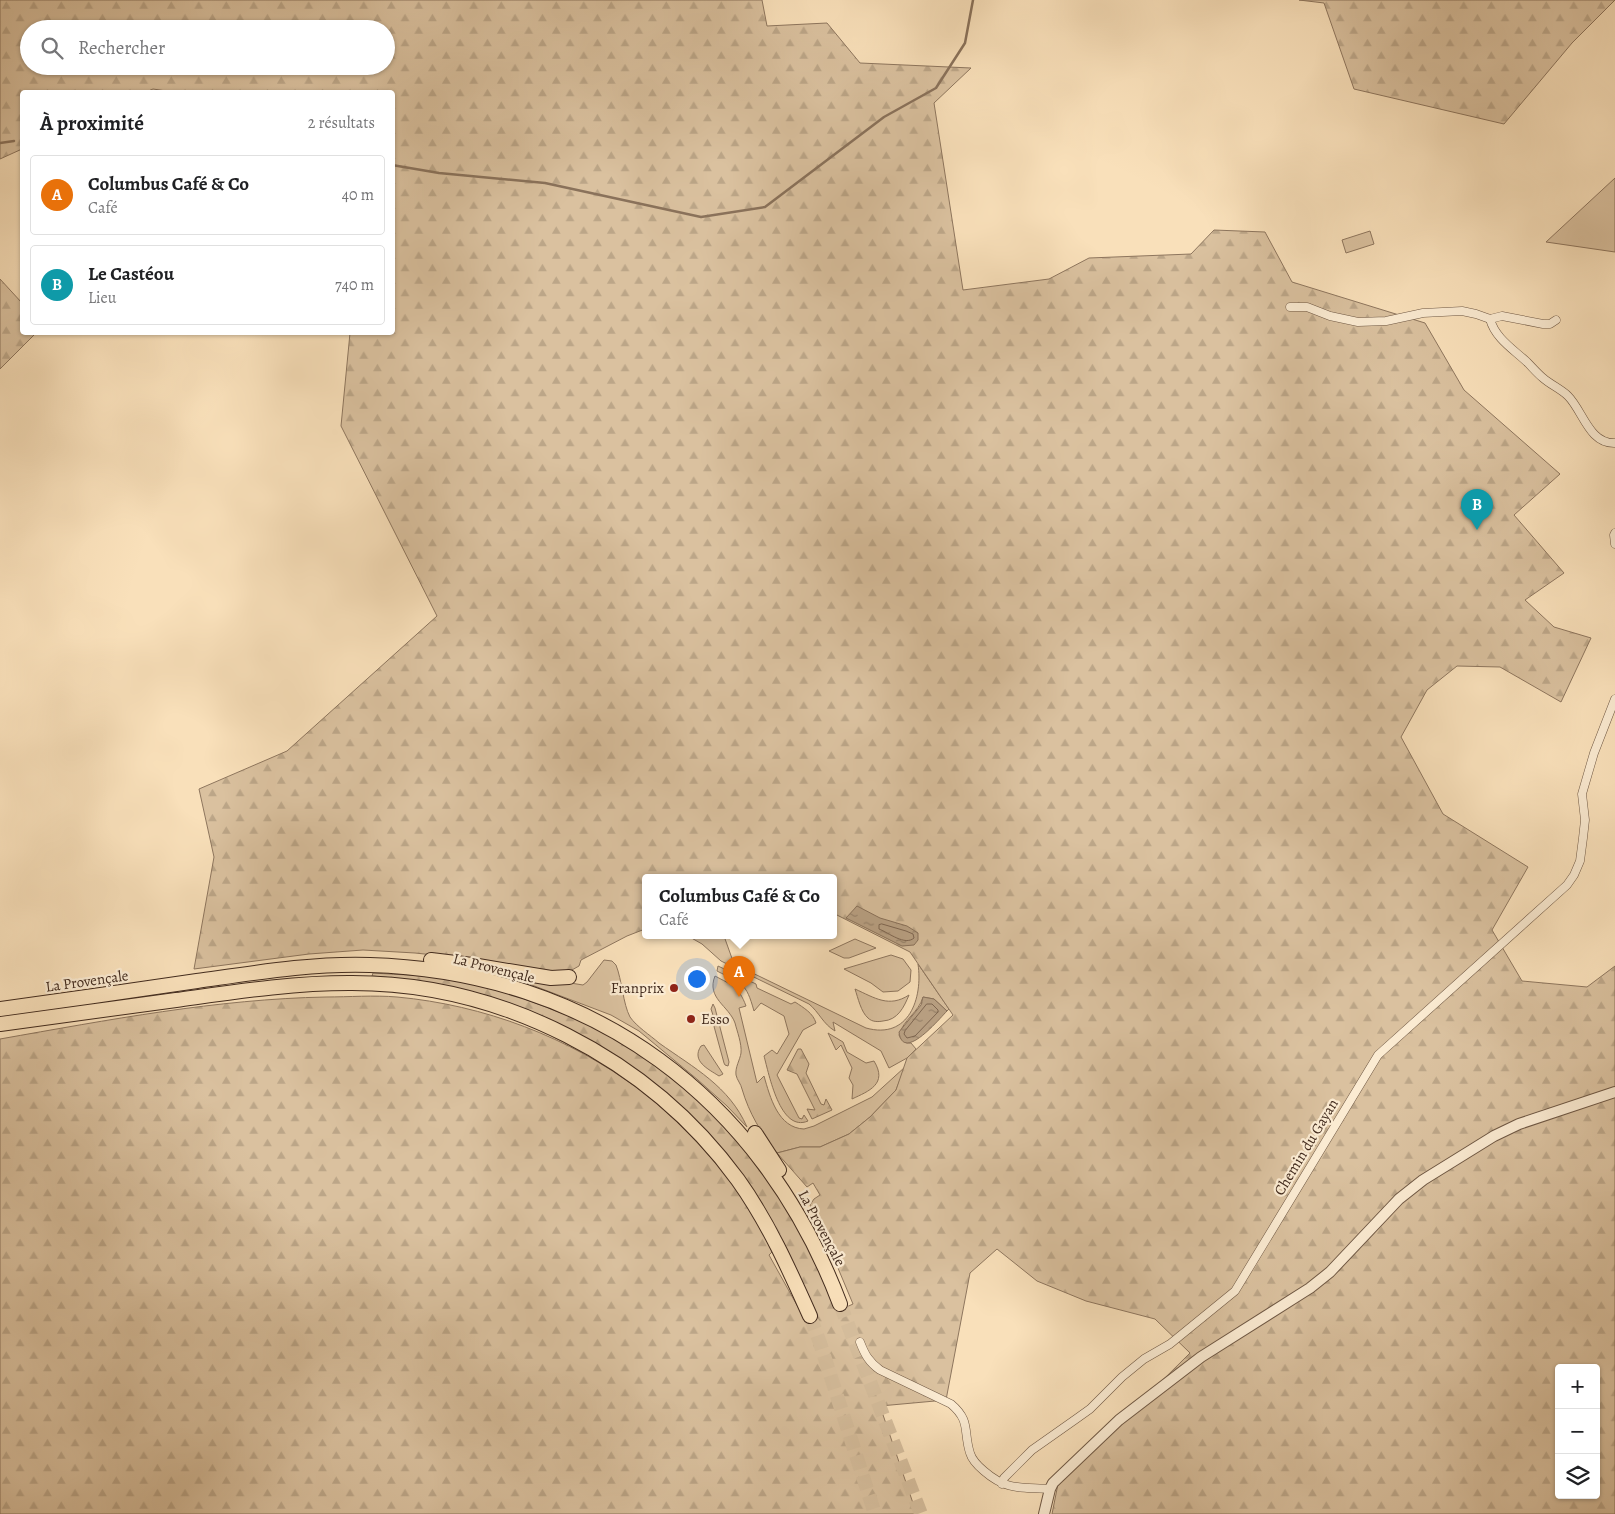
<!DOCTYPE html>
<html lang="fr">
<meta charset="utf-8">
<style>
:root{--surface:#fff;--page:#f2f2f2;--text:#202124;--muted:#757577;--line:#e0e0e0;--accent:#8f2418}
body{margin:0;font-family:Alegreya,serif;background:var(--page);color:var(--text)}
.controls{position:absolute;right:15px;bottom:15px;display:grid;overflow:hidden;border-radius:5px;box-shadow:0 1px 4px #0004}
.controls button{width:45px;height:45px;display:grid;place-items:center;padding:0;border:0;border-bottom:1px solid var(--line);background:var(--surface);color:var(--text);font:25px sans-serif}
.you{position:absolute;left:696px;top:978px;width:18px;height:18px;margin:-12px;border:4px solid #fff;border-radius:50%;background:#1a73e8;box-shadow:0 0 0 8px #1a73e833}
.badge{display:grid;place-items:center;width:32px;height:32px;border-radius:50%;background:var(--accent);color:#fff;font-size:16px;font-weight:700}
.pin{position:absolute;translate:-50% -41px;filter:drop-shadow(0 1px 2px #0008)}
.pin::after{content:'';position:absolute;top:26px;width:18px;height:15px;background:inherit;clip-path:polygon(0 0,100% 0,50% 100%)}
.popup{position:absolute;left:642px;top:874px;width:195px;height:65px;box-sizing:border-box;display:grid;place-content:center;border-radius:5px;background:var(--surface);filter:drop-shadow(0 1px 4px #0005);font-size:16px;white-space:nowrap;color:var(--muted)}
.popup b{font-size:19px;color:var(--text)}
.popup::after{content:'';position:absolute;left:50%;top:100%;margin-left:-10px;border:10px solid transparent;border-top-color:var(--surface)}
.list{margin:0;padding:0;list-style:none}
h2{display:flex;justify-content:space-between;align-items:center;height:65px;margin:0;padding:0 20px;font-size:21px}
h2 small{font-size:16px;font-weight:400;color:var(--muted)}
.list li{display:grid;grid-template-columns:32px 1fr auto;gap:15px;align-items:center;box-sizing:border-box;height:80px;margin:0 10px 10px;padding:0 10px;border:1px solid var(--line);border-radius:5px}
.list b{display:block;font-size:19px;white-space:nowrap}
.list p{margin:0;font-size:16px;white-space:nowrap;color:var(--muted)}
.list em{font-size:16px;font-style:normal;color:var(--muted)}
.icon{flex:none;width:28px;height:28px;fill:none;stroke:currentColor;stroke-width:2;stroke-linecap:round;stroke-linejoin:round}
.map{position:relative;flex:none;width:1615px;height:1514px;overflow:hidden}
.search{position:absolute;background:var(--surface);box-shadow:0 1px 4px #0004;left:20px;top:20px;width:375px;height:55px;display:flex;align-items:center;gap:12px;box-sizing:border-box;padding:0 18px;border-radius:28px;color:var(--muted);font-size:19px}
.panel{position:absolute;background:var(--surface);box-shadow:0 1px 4px #0004;left:20px;top:90px;width:375px;height:245px;border-radius:5px}
.map>svg:first-child{display:block}
.green{fill:#dac19f;stroke:#8e765e}
.forest{fill:url(#forest-firs);stroke:#8e765e;fill-rule:evenodd}
.water{fill:url(#water-ripples);stroke:#8a725b}
.lines{fill:none;stroke-linecap:round;stroke-linejoin:round}
.shore{stroke:#7e6651;stroke-width:1}
.stream{stroke:#8a725b;stroke-width:2.5}
.motorway-tunnel{stroke:#d4bc9b;stroke-width:14;stroke-dasharray:14 7;stroke-linecap:butt}
.minor-casing{stroke:#6f5844;stroke-width:9}
.tertiary-casing{stroke:#6f5844;stroke-width:12}
.motorway-casing{stroke:#412a1d;stroke-width:16}
.minor{stroke:#fbebd2;stroke-width:8}
.tertiary{stroke:#fbebd2;stroke-width:10}
.motorway{stroke:#f9e0ba;stroke-width:14}
.poi-dot{fill:#8f2418;stroke:#fbebd2;stroke-width:2}
.labels{text-anchor:middle;stroke-width:4.5;stroke-linejoin:round;paint-order:stroke}
.street-label{font-size:15px;fill:#412a1d;stroke:#fbebd2}
.poi-label{font-size:15px;fill:#412a1d;stroke:#fbebd2;text-anchor:end}
</style>
<div class="map">
<svg width="1615" height="1514" viewBox="0 0 1615 1514">
<defs>
<pattern id="forest-firs" width="22" height="20" patternUnits="userSpaceOnUse" patternTransform="scale(1.25)"><rect width="22" height="20" fill="#dac19f"/><path d="M5 1l3.5 6h-7zM16 11l3.5 6h-7z" fill="#bca688"/></pattern>
<pattern id="water-ripples" width="26" height="14" patternUnits="userSpaceOnUse" patternTransform="scale(1.25)"><rect width="26" height="14" fill="#baa285"/><path d="M2 4q2-2 4 0t4 0M15 11q2-2 4 0t4 0" fill="none" stroke="#99846c"/></pattern>
</defs>
<rect width="100%" height="100%" fill="#f9e0ba"/>
<filter id="stains"><feTurbulence type="fractalNoise" baseFrequency=".004" numOctaves="4"/><feColorMatrix values="0 0 0 0 .2 0 0 0 0 .09 0 0 0 0 .02 0 0 0 .5 -.17"/></filter>
<radialGradient id="worn" r=".72"><stop offset=".6" stop-color="#630" stop-opacity="0"/><stop offset="1" stop-color="#630" stop-opacity=".3"/></radialGradient>
<g class="green">
<polygon points="1615,178 1615,252 1546,242"/>
<polygon points="1370,231 1374,244 1346,253 1342,240"/>
<path d="M688,936H724L734,964L866,1028C909,1040 923,998 918,964L949,1009L947,1011L934,999L923,997C919,1012 903,1020 899,1035C901,1040 904,1044 911,1043L916,1049L907,1058L889,1068L881,1051L833,1022L835,1031C823,1024 819,1012 809,1004L721,961L702,944Z"/>
<polygon points="855,939 876,948 849,958 844,958 829,951"/>
<polygon points="891,955 903,959 911,970 910,982 898,991 883,992 871,983 844,969"/>
<path d="M604,960L612,961L616,965C622,980 623,1004 630,1017C637,1027 650,1035 659,1043C694,1068 729,1086 747,1127L727,1106L698,1080L639,1031L611,1015L508,976V973L583,985L587,982Z"/>
<path d="M718,966L756,984L757,988L791,1004L795,1002C804,1008 813,1013 816,1023L803,1030L777,1075L799,1118L802,1119L804,1115L808,1121C780,1133 769,1074 764,1056L772,1050L777,1054L789,1034L784,1016L761,1003L754,1011C746,982 742,984 717,971Z"/>
<path d="M715,976C732,985 739,987 746,1006L739,1008L757,1083L764,1076C770,1097 778,1128 804,1129L814,1126L872,1097L905,1067L896,1090L870,1117L849,1134L820,1147H800L777,1153C761,1133 749,1113 742,1089C741,1084 737,1080 736,1075C735,1067 740,1060 741,1053C742,1044 737,1031 735,1023C729,1006 706,998 715,976Z"/>
<path d="M855,989C875,998 889,1008 909,995C904,1007 898,1020 883,1021C878,1022 872,1022 868,1018C861,1012 858,998 855,989Z"/>
<polygon points="713,1004 715,1008 729,1062 728,1066 725,1065 724,1063 712,1019 714,1018 711,1009"/>
<path d="M828,1033L843,1042L847,1052L866,1063L874,1061C888,1084 869,1091 852,1099L853,1085L849,1078L852,1068L841,1045L836,1050Z"/>
<path d="M704,1045L723,1074L719,1076C708,1069 691,1061 701,1046Z"/>
</g>
<g class="forest">
<path d="M0,0H762L767,26L827,23L860,63L971,68L934,103L963,290L1049,279L1089,258L1191,254L1214,230L1265,232L1292,282L1425,323L1464,390L1560,474L1514,515L1564,573L1525,600L1554,627L1591,638L1561,702L1500,667L1457,666L1427,690L1401,737L1443,814L1528,867L1492,930L1522,981L1587,987L1615,966V1514H1052L1058,1484L1190,1353L1155,1319L1086,1301L1037,1281L997,1249L970,1273L946,1400L880,1406L916,1512L913,1514H0V1039C108,1020 217,999 326,997C349,997 374,995 397,997C484,1005 569,1037 640,1090C674,1116 705,1149 732,1183C747,1203 760,1229 773,1251L769,1255L808,1325L819,1320C800,1277 781,1235 756,1195C670,1063 527,989 372,976L373,973C400,975 428,975 455,980C486,985 517,996 546,1007C560,1013 575,1017 588,1024C660,1060 734,1126 778,1194C802,1231 820,1271 838,1311L853,1304L820,1225L810,1205L814,1199L820,1195L813,1183L807,1187L777,1153L800,1147H820L849,1134L870,1117L896,1090L907,1058L953,1015L910,952L833,913V878L733,877L718,878H645V929L627,936L581,960L579,966L563,975L481,960L415,953L363,950L309,954L194,969L214,857L199,789L287,751L437,616L341,426L350,333L392,332V92H173L153,89L146,92H22V149L0,159ZM29,29H386V66H29ZM1559,1368H1596V1495H1559Z"/>
<polygon points="1299,0 1615,0 1572,43 1504,124 1354,89 1324,3"/>
<polygon points="0,279 22,303 22,332 36,333 0,369"/>
<polygon points="798,1049 801,1049 809,1064 806,1073 821,1104 824,1105 826,1099 832,1110 812,1119 807,1109 815,1110 797,1074 787,1070"/>
</g>
<g class="water">
<polygon points="857,906 880,918 907,926 918,933 918,940 914,945 902,946 846,918"/>
<path d="M923,997L934,999L947,1011C939,1019 903,1063 899,1032L921,1005Z"/>
</g>
<g class="lines">
<g class="shore">
<path d="M882,924L906,931L913,934L914,938C905,946 889,933 879,929V925Z"/>
<polygon points="927,1004 932,1004 938,1010 938,1012 915,1036 907,1038 904,1034 905,1031"/>
</g>
<g class="stream">
<polyline points="0,143 14,141"/>
<polyline points="392,165 439,173 545,183 701,217 765,207 884,117 936,88 965,43 973,0"/>
</g>
<g class="motorway-tunnel">
<polyline points="840,1304 921,1514"/>
<polyline points="810,1316 820,1343 875,1514"/>
</g>
<g class="minor-casing">
<g id="minor">
<polyline points="1290,307 1307,307 1330,316 1358,322 1386,321 1423,313 1462,311 1476,314 1490,319 1502,316 1543,324 1550,324 1556,320"/>
<path d="M1490,319C1495,338 1513,349 1527,362C1532,367 1537,373 1543,378C1551,385 1561,389 1568,396C1583,411 1589,444 1615,443"/>
<polyline points="1615,533 1614,535 1615,544"/>
<path d="M860,1342C865,1355 869,1362 880,1370L951,1404C971,1421 963,1431 970,1453C972,1460 978,1466 984,1471C1007,1491 1021,1487 1050,1489"/>
<polyline points="1002,1484 1004,1478 1032,1450 1076,1419 1090,1409 1122,1377 1144,1359 1170,1344 1235,1291 1378,1055 1567,885 1574,875 1580,861 1583,838 1585,820 1582,794 1594,753 1615,699"/>
</g>
</g>
<g class="tertiary-casing">
<polyline id="tertiary" points="1044,1514 1050,1489 1053,1483 1119,1420 1201,1357 1310,1288 1330,1272 1399,1199 1423,1180 1494,1136 1519,1124 1615,1092"/>
</g>
<g class="motorway-casing">
<g id="motorway">
<polyline points="431,960 472,965 551,978 569,977"/>
<path d="M0,1009C66,1000 131,991 197,981C254,973 313,963 370,965C592,972 762,1098 840,1304"/>
<path d="M0,1024C59,1016 118,1008 176,1000C234,992 291,983 349,983C500,982 649,1058 738,1180C768,1222 789,1269 810,1316"/>
<polyline points="755,1133 779,1170"/>
</g>
</g>
<use href="#minor" class="minor"/>
<use href="#tertiary" class="tertiary"/>
<use href="#motorway" class="motorway"/>
</g>
<g class="poi-dot">
<circle cx="674" cy="988" r="5"/>
<circle cx="691" cy="1019" r="5"/>
</g>
<g class="labels">
<g class="street-label">
<text transform="translate(494 968) rotate(14)" y="5">La Provençale</text>
<text transform="translate(87 981) rotate(-8)" y="5">La Provençale</text>
<text transform="translate(1306 1147) rotate(-59)" y="5">Chemin du Gayan</text>
<text transform="translate(822 1228) rotate(62)" y="5">La Provençale</text>
</g>
<g class="poi-label">
<text x="664" y="993">Franprix</text>
<text x="701" y="1024" text-anchor="start">Esso</text>
</g>
</g>
<rect width="100%" height="100%" filter="url(#stains)"/>
<rect width="100%" height="100%" fill="url(#worn)"/>
</svg>
<div class="controls">
<button>+</button>
<button>−</button>
<button><svg class="icon" aria-label="layers" viewBox="0 0 24 24"><path d="M12 4l9 5-9 5-9-5zM3 14l9 5 9-5"/></svg></button>
</div>
<div class="you"></div>
<div class="pin badge" style="left:739px;top:997px;background:#e8710a">A</div>
<div class="popup"><b>Columbus Café &amp; Co</b>Café</div>
<div class="pin badge" style="left:1477px;top:530px;background:#0f9aa8">B</div>
<div class="search"><svg class="icon" aria-label="search" viewBox="0 0 24 24"><circle cx="10" cy="10" r="6"/><path d="M15 15l6 6"/></svg>Rechercher</div>
<section class="panel">
<h2>À proximité<small>2 résultats</small></h2>
<ul class="list">
<li><span class="badge" style="background:#e8710a">A</span><div><b>Columbus Café &amp; Co</b><p>Café</p></div><em>40 m</em></li>
<li><span class="badge" style="background:#0f9aa8">B</span><div><b>Le Castéou</b><p>Lieu</p></div><em>740 m</em></li>
</ul>
</section>
</div>
